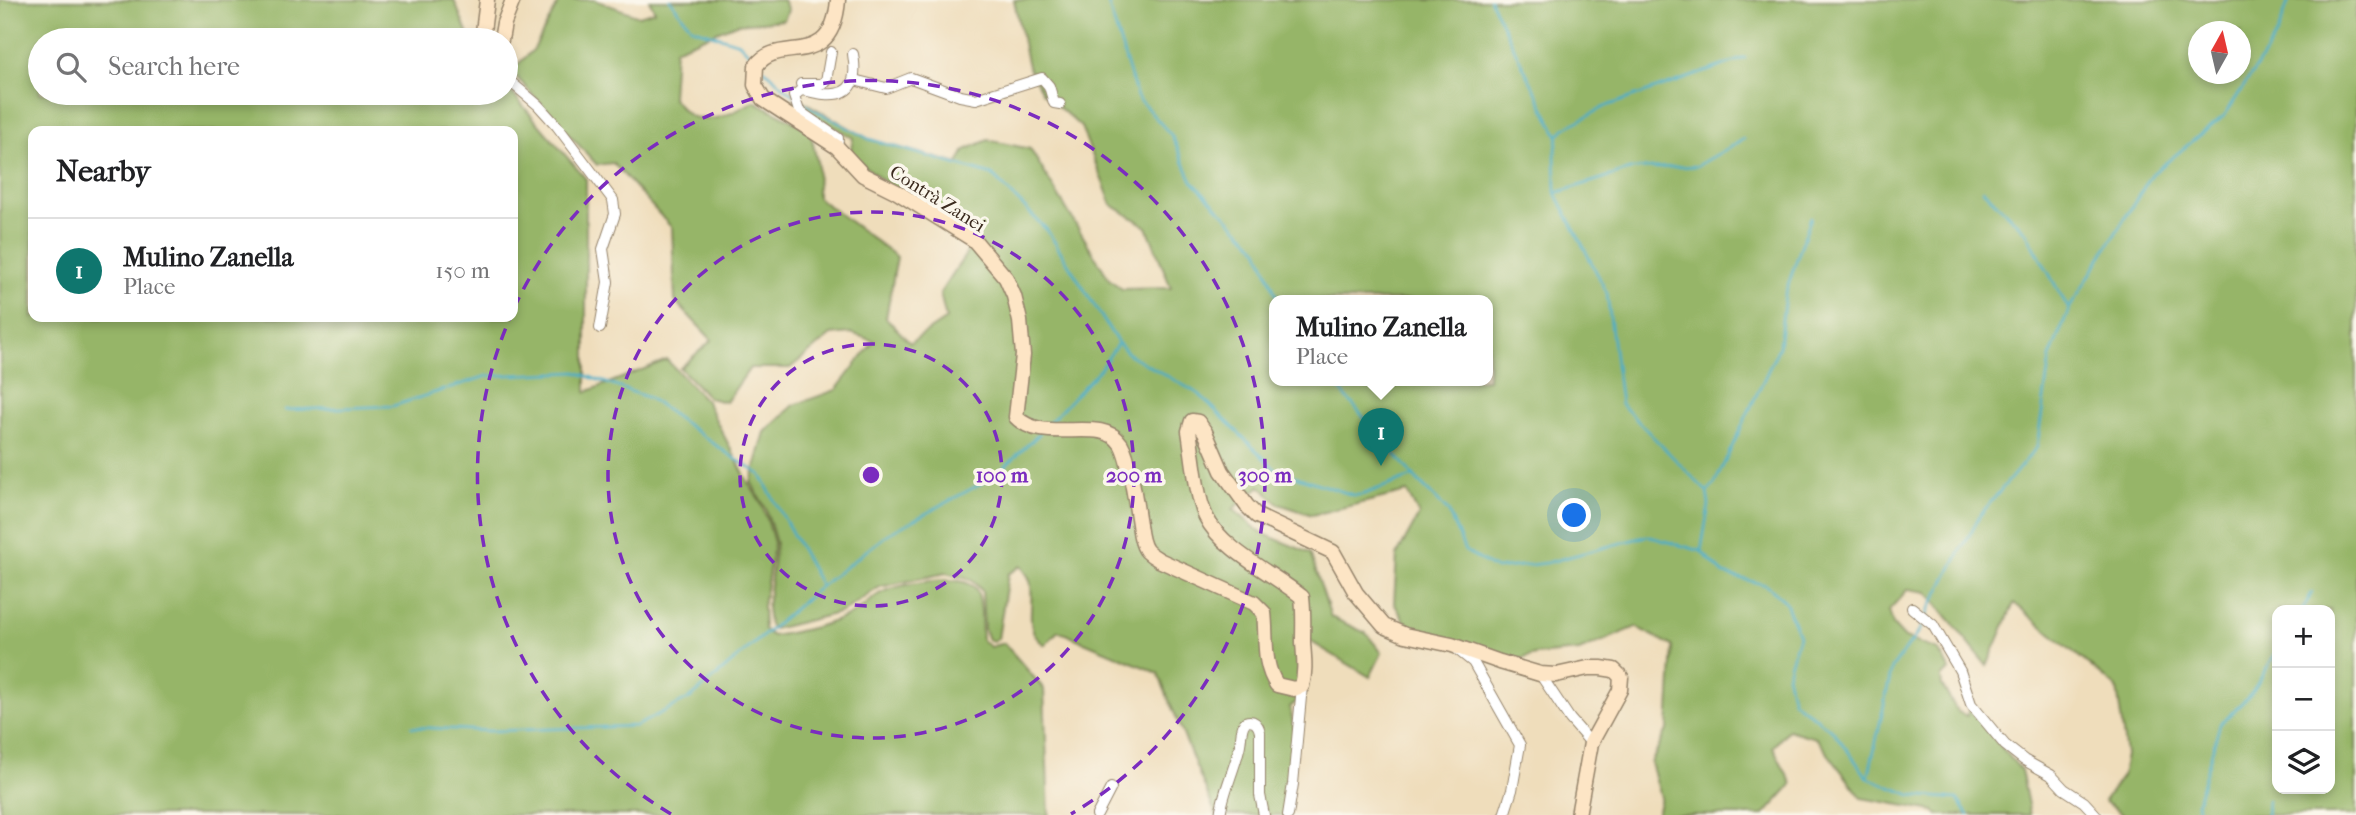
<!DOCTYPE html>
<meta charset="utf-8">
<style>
:root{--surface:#fff;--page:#f2f2f2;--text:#202124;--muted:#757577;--line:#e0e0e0;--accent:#0f766e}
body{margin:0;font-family:"IM FELL French Canon",serif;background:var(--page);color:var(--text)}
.controls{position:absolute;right:21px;bottom:21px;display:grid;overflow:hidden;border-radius:14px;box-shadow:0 4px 10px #0003}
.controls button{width:63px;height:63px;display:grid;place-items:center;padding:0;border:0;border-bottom:2px solid var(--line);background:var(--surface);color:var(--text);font:35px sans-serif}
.compass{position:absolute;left:2188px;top:21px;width:63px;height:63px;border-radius:50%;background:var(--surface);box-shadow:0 4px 10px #0003;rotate:8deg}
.you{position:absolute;left:1575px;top:516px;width:24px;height:24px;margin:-18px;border:5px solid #fff;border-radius:50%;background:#1a73e8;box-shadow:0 0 0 10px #1a73e833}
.badge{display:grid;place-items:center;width:46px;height:46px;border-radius:50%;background:var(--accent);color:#fff;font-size:23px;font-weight:700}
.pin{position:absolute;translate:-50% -58px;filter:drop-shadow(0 2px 4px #0008)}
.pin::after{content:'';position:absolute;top:37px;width:24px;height:21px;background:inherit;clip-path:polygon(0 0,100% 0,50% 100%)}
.popup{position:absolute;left:1269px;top:295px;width:224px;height:91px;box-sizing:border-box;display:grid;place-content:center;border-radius:14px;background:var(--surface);filter:drop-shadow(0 2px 5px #0005);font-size:23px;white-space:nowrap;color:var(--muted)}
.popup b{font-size:26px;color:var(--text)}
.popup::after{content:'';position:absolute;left:50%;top:100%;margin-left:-14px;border:14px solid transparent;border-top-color:var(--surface)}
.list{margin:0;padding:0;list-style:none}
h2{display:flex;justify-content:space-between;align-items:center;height:91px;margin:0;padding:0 28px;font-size:30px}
h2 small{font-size:23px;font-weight:400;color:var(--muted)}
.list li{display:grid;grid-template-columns:46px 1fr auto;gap:21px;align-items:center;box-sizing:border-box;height:105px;padding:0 28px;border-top:2px solid var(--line)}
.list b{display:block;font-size:26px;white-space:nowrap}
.list p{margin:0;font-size:23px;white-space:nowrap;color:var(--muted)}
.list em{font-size:23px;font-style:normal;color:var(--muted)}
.icon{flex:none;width:38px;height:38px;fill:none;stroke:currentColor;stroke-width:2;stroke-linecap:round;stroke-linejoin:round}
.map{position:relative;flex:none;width:2356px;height:815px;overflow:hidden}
.search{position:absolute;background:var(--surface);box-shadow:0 4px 10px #0003;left:28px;top:28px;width:490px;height:77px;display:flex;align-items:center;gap:18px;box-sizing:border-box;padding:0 24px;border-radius:38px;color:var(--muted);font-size:26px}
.panel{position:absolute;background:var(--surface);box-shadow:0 4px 10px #0003;left:28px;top:126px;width:490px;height:196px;border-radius:14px}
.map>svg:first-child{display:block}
.forest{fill:#96b567;stroke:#687042;stroke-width:2;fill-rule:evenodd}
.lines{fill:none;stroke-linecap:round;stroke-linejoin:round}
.stream{stroke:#48adc7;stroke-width:2.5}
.street-casing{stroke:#95846c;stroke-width:12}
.secondary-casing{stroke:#95846c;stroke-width:17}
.street{stroke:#fff;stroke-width:10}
.secondary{stroke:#fde5c5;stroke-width:14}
.ring{fill:none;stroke:#7b2cbf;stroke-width:3.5;stroke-dasharray:12 9}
.labels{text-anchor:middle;stroke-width:7;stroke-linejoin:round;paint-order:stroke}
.street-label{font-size:19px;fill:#3b2a1e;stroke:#fbf7ec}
.centre{fill:#7b2cbf;stroke:#fbf7ec;stroke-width:3.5}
.ring-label{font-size:21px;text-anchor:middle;font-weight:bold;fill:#7b2cbf;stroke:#fbf7ec;stroke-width:7;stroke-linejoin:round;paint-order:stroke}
</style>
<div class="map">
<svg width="2356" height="815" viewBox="0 0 2356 815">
<rect width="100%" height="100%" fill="#fbf7ec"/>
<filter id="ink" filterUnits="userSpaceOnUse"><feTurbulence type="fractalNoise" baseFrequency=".0143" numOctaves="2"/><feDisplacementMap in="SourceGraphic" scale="14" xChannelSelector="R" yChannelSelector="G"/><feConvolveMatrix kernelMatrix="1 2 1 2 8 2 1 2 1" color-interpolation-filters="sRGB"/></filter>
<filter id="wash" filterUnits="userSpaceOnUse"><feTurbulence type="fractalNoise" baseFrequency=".00686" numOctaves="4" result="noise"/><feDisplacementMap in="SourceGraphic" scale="28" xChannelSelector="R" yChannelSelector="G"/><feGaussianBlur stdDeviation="1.57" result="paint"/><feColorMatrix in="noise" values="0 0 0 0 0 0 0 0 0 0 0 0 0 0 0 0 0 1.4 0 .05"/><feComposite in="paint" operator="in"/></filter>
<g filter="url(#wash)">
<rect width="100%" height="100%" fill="#efddbb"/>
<g class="forest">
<path d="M0,0H454L470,40H40V93H506V86L586,179V392L667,360L706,401L749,484L760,501L767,519L774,543L763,606L764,629L772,636C797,632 826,626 850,615C861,610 870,599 881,593C898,584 959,573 974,587C983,596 981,627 982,640L990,647L1004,643L1044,689L1049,815H0ZM33,131H513V317H33Z"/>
<path d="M560,0H595L639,16L655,11L649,0H783L788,10L784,20L736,24L675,49L672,97C678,104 685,115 693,117C714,124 737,111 754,101L810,130L818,166L817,197L897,257L886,318L910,343L946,319L940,293L970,248L966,227L885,182L850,155L853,138L814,115L811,125L795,99L801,100L869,139L958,164L965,150L988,140L1030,149L1109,279L1122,289L1171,288L1147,227L1112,205L1081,127L1042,92L1028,67L1014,0H2356V815H2123L2104,801L2122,776L2126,755L2117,688L2014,603L1987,666L1927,592L1908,589L1889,610L1893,625L1905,638L1938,650L1950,670L1941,677L1942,686L1958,712L1967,716L1969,709L2021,770L2030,815H1938L1934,811L1862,798L1816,738L1788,730L1773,747L1792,784L1764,815H1657L1661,797L1651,763L1668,728L1673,646L1636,627L1579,651L1535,655L1514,661L1410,631L1394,603L1397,555L1419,515L1407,492L1312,515L1279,504L1260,486L1233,509L1261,533L1310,553L1331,617L1366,633L1382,653L1370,677L1298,634L1300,699L1290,707L1295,734L1285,815H1216L1158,673L1058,631L1045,645C1021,629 1036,605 1030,581C1029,576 1024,571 1021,566L1008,574L998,639L993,642L988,640L984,629L982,591L972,580L946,573L880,587L842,612L774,629L769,625L767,607L776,543L766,509L751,482L765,432L794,405L836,390L874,341L851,333L831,335L790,368H750L726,402L709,398L680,368L712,340L675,301L672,228L613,163L597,165L511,71L534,49ZM2198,32H2240V74H2198ZM1274,300H1488V380H1274ZM2277,610H2330V789H2277Z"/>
</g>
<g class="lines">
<g class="stream">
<polyline points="670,0 692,28 739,43 756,60"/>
<polyline points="1107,0 1137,97 1172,136 1192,181 1258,249 1278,300"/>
<polyline points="1490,0 1558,136 1555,156 1556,193 1607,293 1621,404 1707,492 1709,505 1701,551"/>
<polyline points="764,69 793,95"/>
<polyline points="798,101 869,139 992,175 1047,230 1118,343 1130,355 1199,394 1276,470 1353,495 1361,495 1414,476"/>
<polyline points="1558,136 1564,129 1604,107 1745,58"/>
<polyline points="1983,190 2026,232 2068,308"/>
<polyline points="1556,193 1633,169 1697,166 1744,139"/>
<polyline points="1332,380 1416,479 1448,511 1465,551 1496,569 1546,563 1647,536 1701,551 1724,574 1766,585 1785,601 1799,636 1787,675 1793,701 1833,731 1868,778 1911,795 1957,799 1968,815"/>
<polyline points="285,410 393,406 487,376 576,372 649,398 731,456 760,474 821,586"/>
<polyline points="1048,424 1100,369 1118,343"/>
<polyline points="1707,492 1714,485 1779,347 1785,294 1811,217"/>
<polyline points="2302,610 2312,593"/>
<polyline points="412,727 490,731 636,726 692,697 821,586 888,534 995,476 1039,434"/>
<polyline points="1868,778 1892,668 1920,630 1929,610 1980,515 2037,447 2050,357 2069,309 2152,174 2225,115 2277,35 2289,0"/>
<polyline points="2199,815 2197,803 2220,724 2251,694 2277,651"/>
<polyline points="2266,815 2268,800"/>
</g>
</g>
</g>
<g filter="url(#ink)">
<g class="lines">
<g class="street-casing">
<g id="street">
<polyline points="506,78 538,105 557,126 613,200 615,214 603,249 608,282 600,328"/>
<polyline points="854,80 886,88 911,78 960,96 976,99 1042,78 1049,86 1054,103 1060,104"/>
<polyline points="801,84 821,84 826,81 831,52"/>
<path d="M837,147L838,138L799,111L794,96L801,90C809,91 816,93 824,94C854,97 857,78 853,54"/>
<polyline points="1912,608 1933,625 1960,671 1971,704 2005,745 2024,760 2051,775 2064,789 2084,802 2096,815"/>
<polyline points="1458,650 1473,662 1520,745 1512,790 1504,815"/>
<polyline points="1540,674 1570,719 1591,743"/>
<polyline points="1097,815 1111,788"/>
<path d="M1220,815C1223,792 1234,771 1239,749C1242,739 1240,729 1245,722C1254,719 1258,724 1260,732V795L1264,815"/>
<polyline points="1288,815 1293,784 1302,686"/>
</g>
</g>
<g class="secondary-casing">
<g id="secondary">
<path d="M838,0C832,74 779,33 756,66L755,85L763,99L837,147L863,175L897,192L974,240L1006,278L1014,296L1020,321L1023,355L1016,417C1044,446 1102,414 1121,444C1130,459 1136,506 1139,524C1140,532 1141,543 1146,550C1149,554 1155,557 1159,560L1254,603L1264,613C1267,637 1262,664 1277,685L1294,689L1302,686C1306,670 1304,658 1303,642C1303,626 1304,613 1302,597C1274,574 1222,550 1206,517C1196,496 1193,455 1189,431L1192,421L1198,422L1205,432L1222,471L1247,506L1257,516L1333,552L1356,593L1384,626L1405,635L1452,645L1500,662L1540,674L1556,675L1588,668H1601L1614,670L1621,677L1620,690L1591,743L1578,815"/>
<polyline points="482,40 487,0"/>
<polyline points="501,40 504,23 513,0"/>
</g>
</g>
<use href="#street" class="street"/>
<use href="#secondary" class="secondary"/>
</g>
</g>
<g class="ring">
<circle cx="871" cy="475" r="131"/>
<circle cx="871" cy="475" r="263"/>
<path d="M671 814A394 394 0 0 1 510 318M514 308A394 394 0 1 1 1071 814"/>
</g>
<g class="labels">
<g class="street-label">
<text transform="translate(938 198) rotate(32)" y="7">Contrà Zanei</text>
</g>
</g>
<circle cx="871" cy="475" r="10" class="centre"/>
<g class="ring-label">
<text x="1002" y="482">100 m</text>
<text x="1134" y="482">200 m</text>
<text x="1265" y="482">300 m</text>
</g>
</svg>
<div class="controls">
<button>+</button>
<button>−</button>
<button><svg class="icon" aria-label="layers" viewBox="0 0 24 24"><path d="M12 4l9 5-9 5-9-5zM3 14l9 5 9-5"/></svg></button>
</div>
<svg class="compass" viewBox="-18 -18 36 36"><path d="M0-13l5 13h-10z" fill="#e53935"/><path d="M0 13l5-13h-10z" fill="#757577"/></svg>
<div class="you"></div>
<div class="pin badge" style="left:1381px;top:466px">1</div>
<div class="popup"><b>Mulino Zanella</b>Place</div>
<div class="search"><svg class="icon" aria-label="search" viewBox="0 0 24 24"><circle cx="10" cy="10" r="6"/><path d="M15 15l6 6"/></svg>Search here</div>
<section class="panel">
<h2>Nearby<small></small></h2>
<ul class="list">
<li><span class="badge">1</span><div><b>Mulino Zanella</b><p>Place</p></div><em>150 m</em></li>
</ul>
</section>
</div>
